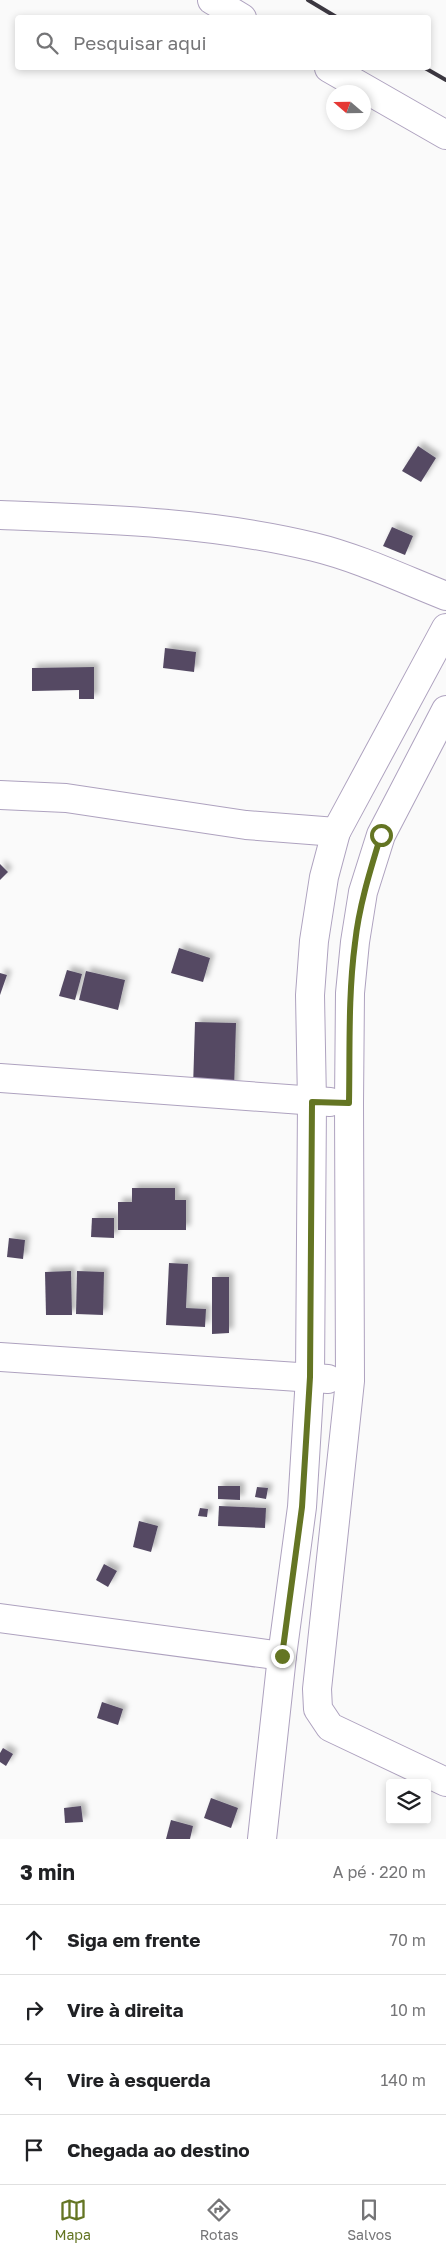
<!DOCTYPE html>
<html lang="pt">
<meta charset="utf-8">
<style>
:root{--surface:#fff;--page:#f2f2f2;--text:#202124;--muted:#757577;--line:#e0e0e0;--accent:#647523}
body{margin:0;font-family:"Golos Text",sans-serif;background:var(--page);color:var(--text)}
.controls{position:absolute;right:15px;bottom:15px;display:grid;overflow:hidden;border-radius:5px;box-shadow:0 2px 8px #0003}
.controls button{width:45px;height:45px;display:grid;place-items:center;padding:0;border:0;border-bottom:1px solid var(--line);background:var(--surface);color:var(--text);font:25px sans-serif}
.compass{position:absolute;left:326px;top:85px;width:45px;height:45px;border-radius:50%;background:var(--surface);box-shadow:0 2px 8px #0003;rotate:290deg}
.stop{position:absolute;width:15px;height:15px;margin:-11px;border:4px solid #647523;border-radius:50%;background:#fff}
.stop.end{background:#647523;border-color:#fff;box-shadow:0 1px 5px #0008}
.list{margin:0;padding:0;list-style:none}
h2{display:flex;justify-content:space-between;align-items:center;height:65px;margin:0;padding:0 20px;font-size:21px}
h2 small{font-size:16px;font-weight:400;color:var(--muted)}
.list li{display:grid;grid-template-columns:32px 1fr auto;gap:15px;align-items:center;box-sizing:border-box;height:70px;padding:0 20px;border-top:1px solid var(--line)}
.list b{display:block;font-size:19px;white-space:nowrap}
.list em{font-size:16px;font-style:normal;color:var(--muted)}
.icon{flex:none;width:28px;height:28px;fill:none;stroke:currentColor;stroke-width:2;stroke-linecap:round;stroke-linejoin:round}
.map{position:relative;flex:none;width:446px;height:1839px;overflow:hidden}
.search{position:absolute;background:var(--surface);box-shadow:0 2px 8px #0003;left:15px;right:15px;top:15px;height:55px;display:flex;align-items:center;gap:12px;box-sizing:border-box;padding:0 18px;border-radius:5px;color:var(--muted);font-size:19px}
.sheet{height:345px;background:var(--surface)}
nav{display:flex;justify-content:space-around;align-items:center;box-sizing:border-box;height:70px;border-top:1px solid var(--line);background:var(--surface);font-size:14px;color:var(--muted)}
nav a{display:grid;justify-items:center;gap:2px}
nav .on{color:var(--accent)}
.map>svg:first-child{display:block}
.building{fill:#544a63;filter:url(#shadow)}
.lines{fill:none;stroke-linecap:round;stroke-linejoin:round}
.minor-casing{stroke:#aea2bf;stroke-width:30}
.minor{stroke:#fff;stroke-width:28}
.rail{stroke:#3c3841;stroke-width:4}
.route{stroke:#647523;stroke-width:6}
</style>
<div class="map">
<svg width="446" height="1839" viewBox="0 0 446 1839">
<defs>
<filter id="shadow"><feDropShadow dx="4.5" dy="-4.5" stdDeviation="2.5" flood-color="#0004"/></filter>
</defs>
<rect width="100%" height="100%" fill="#fafafa"/>
<g class="building">
<polygon points="418,446 436,458 421,482 402,471"/>
<polygon points="392,527 413,536 405,555 383,546"/>
<polygon points="165,648 196,652 194,672 163,668"/>
<polygon points="94,667 94,699 79,699 79,690 32,691 32,668"/>
<polygon points="0,864 8,872 0,880"/>
<polygon points="179,948 210,958 203,982 171,973"/>
<polygon points="67,970 82,974 75,1000 59,996"/>
<polygon points="86,971 125,980 118,1010 79,1000"/>
<polygon points="0,973 7,975 0,995"/>
<polygon points="195,1022 236,1023 234,1090 193,1088"/>
<polygon points="132,1188 175,1188 175,1200 186,1200 186,1230 118,1230 118,1202 132,1202"/>
<polygon points="92,1218 114,1218 114,1238 91,1237"/>
<polygon points="9,1238 25,1240 23,1259 7,1257"/>
<polygon points="169,1263 188,1264 186,1308 206,1309 205,1327 166,1325"/>
<polygon points="71,1271 72,1315 46,1315 45,1272"/>
<polygon points="77,1271 104,1272 103,1315 76,1314"/>
<polygon points="212,1277 229,1277 229,1333 212,1334"/>
<polygon points="218,1486 240,1486 240,1500 218,1499"/>
<polygon points="257,1487 268,1488 266,1499 255,1497"/>
<polygon points="219,1506 266,1508 265,1528 218,1526"/>
<polygon points="200,1508 208,1509 207,1517 198,1516"/>
<polygon points="139,1521 158,1526 151,1552 133,1547"/>
<polygon points="104,1564 117,1571 108,1587 96,1580"/>
<polygon points="102,1702 123,1709 118,1725 97,1718"/>
<polygon points="3,1748 13,1754 6,1766 0,1762 0,1753"/>
<polygon points="211,1798 238,1808 231,1828 204,1818"/>
<polygon points="81,1806 83,1822 65,1823 64,1808"/>
<polygon points="171,1820 193,1826 190,1839 166,1839"/>
</g>
<g class="lines">
<g class="minor-casing">
<g id="minor">
<polyline points="212,0 242,18"/>
<polyline points="329,68 446,135"/>
<path d="M0,515C105,519 211,522 314,547C359,558 403,579 446,596"/>
<polyline points="446,710 381,835 363,892 355,942 350,993 349,1103 350,1381 317,1689 318,1709 330,1727 446,1782"/>
<polyline points="0,795 66,798 246,825 336,832"/>
<polyline points="0,1078 330,1102"/>
<polyline points="0,1357 328,1379"/>
<polyline points="0,1618 282,1656"/>
<polyline points="262,1839 282,1656 302,1507 310,1377 312,1102 310,995 314,941 324,877 336,832 446,628"/>
</g>
</g>
<use href="#minor" class="minor"/>
<g class="rail">
<polyline points="308,0 338,18"/>
<polyline points="425,68 446,80"/>
</g>
</g>
<g class="lines">
<path class="route" d="M282,1656L302,1507L310,1377L312,1102L349,1103C350,1049 348,996 355,943C359,906 370,871 381,835"/>
</g>
</svg>
<div class="controls">
<button><svg class="icon" aria-label="layers" viewBox="0 0 24 24"><path d="M12 4l9 5-9 5-9-5zM3 14l9 5 9-5"/></svg></button>
</div>
<svg class="compass" viewBox="-18 -18 36 36"><path d="M0-13l5 13h-10z" fill="#e53935"/><path d="M0 13l5-13h-10z" fill="#757577"/></svg>
<div class="stop" style="left:381px;top:835px"></div>
<div class="stop end" style="left:282px;top:1656px"></div>
<div class="search"><svg class="icon" aria-label="search" viewBox="0 0 24 24"><circle cx="10" cy="10" r="6"/><path d="M15 15l6 6"/></svg>Pesquisar aqui</div>
</div>
<section class="sheet">
<h2>3 min<small>A pé · 220 m</small></h2>
<ul class="list">
<li><svg class="icon" aria-label="ahead" viewBox="0 0 24 24"><path d="M12 20V5M6 11l6-6 6 6"/></svg><div><b>Siga em frente</b></div><em>70 m</em></li>
<li><svg class="icon" aria-label="right" viewBox="0 0 24 24"><path d="M7 20v-9h11M14 6l5 5-5 5"/></svg><div><b>Vire à direita</b></div><em>10 m</em></li>
<li><svg class="icon" aria-label="left" viewBox="0 0 24 24"><path d="M17 20v-9H6M10 6l-5 5 5 5"/></svg><div><b>Vire à esquerda</b></div><em>140 m</em></li>
<li><svg class="icon" aria-label="arrive" viewBox="0 0 24 24"><path d="M6 21V4h12l-3 4 3 4H6"/></svg><div><b>Chegada ao destino</b></div></li>
</ul>
</section>
<nav>
<a class="on"><svg class="icon" aria-label="map" viewBox="0 0 24 24"><path d="M3 6l6-2 6 2 6-2v14l-6 2-6-2-6 2zM9 4v14M15 6v14"/></svg>Mapa</a>
<a><svg class="icon" aria-label="directions" viewBox="0 0 24 24"><path d="M12 3l9 9-9 9-9-9zM9 14v-3h6M13 9l2 2-2 2"/></svg>Rotas</a>
<a><svg class="icon" aria-label="saved" viewBox="0 0 24 24"><path d="M7 4h10v16l-5-4-5 4z"/></svg>Salvos</a>
</nav>
